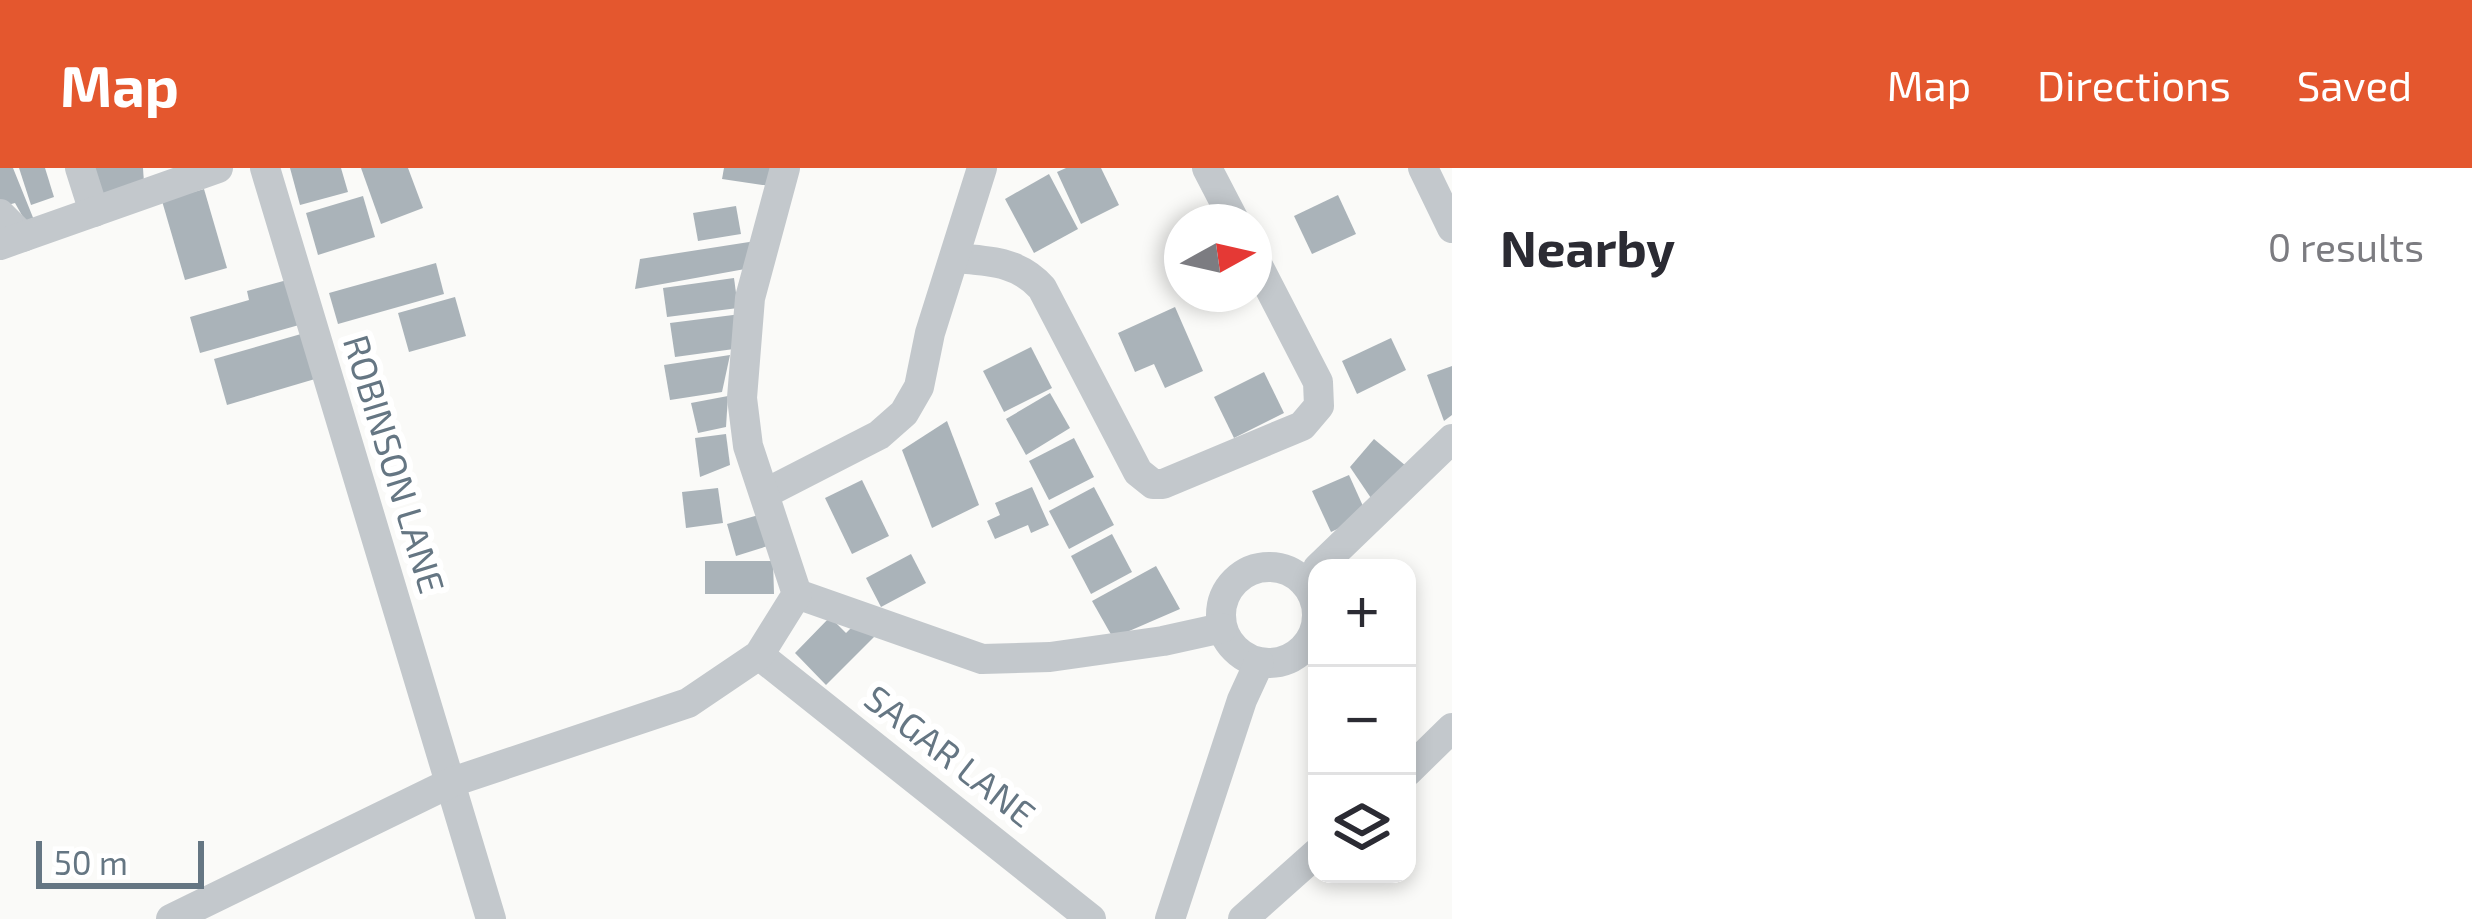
<!DOCTYPE html>
<meta charset="utf-8">
<style>
:root{--surface:#fff;--page:#f7f7f7;--text:#2b2b33;--muted:#7c7c81;--line:#e1e1e2;--accent:#e4572e}
body{margin:0;font-family:"Exo 2",sans-serif;background:var(--page);color:var(--text)}
.controls{position:absolute;right:36px;bottom:36px;display:grid;overflow:hidden;border-radius:24px;box-shadow:0 6px 18px #0003}
.controls button{width:108px;height:108px;display:grid;place-items:center;padding:0;border:0;border-bottom:3px solid var(--line);background:var(--surface);color:var(--text);font:60px sans-serif}
.compass{position:absolute;left:1164px;top:36px;width:108px;height:108px;border-radius:50%;background:var(--surface);box-shadow:0 6px 18px #0003;rotate:82deg}
.scale{position:absolute;left:36px;bottom:30px;width:168px;box-sizing:border-box;padding-left:12px;border:6px solid #657683;border-top:0;font-size:33px;line-height:42px;white-space:nowrap;color:#657683;-webkit-text-stroke:9px #fff;paint-order:stroke}
.list{margin:0;padding:0;list-style:none}
h2{display:flex;justify-content:space-between;align-items:center;height:156px;margin:0;padding:0 48px;font-size:51px}
h2 small{font-size:39px;font-weight:400;color:var(--muted)}
.icon{flex:none;width:66px;height:66px;fill:none;stroke:currentColor;stroke-width:2;stroke-linecap:round;stroke-linejoin:round}
.map{position:relative;flex:none;width:1452px;height:751px;overflow:hidden}
header{display:flex;align-items:center;gap:72px;box-sizing:border-box;height:168px;padding:0 60px;background:var(--accent);color:#fff}
header strong{font-size:57px}
nav{display:flex;gap:66px;margin-inline-start:auto;font-size:42px}
main{display:flex}
aside{flex:1;background:var(--surface)}
.map>svg:first-child{display:block}
.building{fill:#aab3b9}
.lines{fill:none;stroke-linecap:round;stroke-linejoin:round}
.minor{stroke:#c3c8cc;stroke-width:30}
.labels{text-anchor:middle;stroke-width:12;stroke-linejoin:round;paint-order:stroke}
.street-label{font-size:36px;fill:#657683;stroke:#fff}
</style>
<header>
<strong>Map</strong>
<nav><a>Map</a><a>Directions</a><a>Saved</a></nav>
</header>
<main>
<div class="map">
<svg width="1452" height="751" viewBox="0 0 1452 751">
<rect width="100%" height="100%" fill="#fafaf8"/>
<g class="building">
<polygon points="0,0 13,0 34,52 28,58 15,35 0,39"/>
<polygon points="19,0 45,0 54,29 31,37"/>
<polygon points="86,0 143,0 144,15 95,31"/>
<polygon points="290,0 341,0 348,24 300,37"/>
<polygon points="361,0 408,0 423,40 381,56"/>
<polygon points="724,0 773,0 770,18 722,11"/>
<polygon points="1066,0 1101,0 1119,37 1081,56 1057,4"/>
<polygon points="1049,6 1078,61 1034,85 1005,31"/>
<polygon points="204,21 227,100 185,112 162,33"/>
<polygon points="1338,27 1356,66 1312,86 1294,48"/>
<polygon points="363,28 375,69 318,87 306,45"/>
<polygon points="736,38 741,66 698,73 693,45"/>
<polygon points="762,72 756,99 635,121 640,91"/>
<polygon points="436,95 444,126 338,156 329,125"/>
<polygon points="734,110 738,140 667,149 663,120"/>
<polygon points="287,112 299,157 200,185 190,149 249,132 247,123"/>
<polygon points="455,129 466,168 409,184 398,145"/>
<polygon points="1175,139 1203,203 1165,220 1154,196 1135,204 1118,165"/>
<polygon points="741,146 734,181 675,189 670,155"/>
<polygon points="301,166 315,211 227,237 214,191"/>
<polygon points="1391,170 1406,202 1357,226 1342,193"/>
<polygon points="1031,179 1052,220 1004,244 983,203"/>
<polygon points="730,187 722,224 670,232 664,197"/>
<polygon points="1452,198 1452,247 1444,253 1427,207"/>
<polygon points="1264,204 1284,245 1234,270 1214,229"/>
<polygon points="1050,225 1070,260 1026,287 1006,251"/>
<polygon points="728,228 726,259 698,265 691,235"/>
<polygon points="947,253 979,337 932,360 902,282"/>
<polygon points="726,266 730,297 700,309 695,270"/>
<polygon points="1074,270 1094,309 1049,332 1029,293"/>
<polygon points="1374,271 1406,298 1375,336 1350,299"/>
<polygon points="1349,307 1367,347 1331,364 1312,323"/>
<polygon points="862,312 889,368 852,386 825,330"/>
<polygon points="1032,319 1049,357 1031,365 1028,357 995,371 987,353 1000,347 995,335"/>
<polygon points="1094,319 1114,357 1069,381 1049,343"/>
<polygon points="718,320 723,355 686,360 682,324"/>
<polygon points="762,346 771,377 736,388 727,356"/>
<polygon points="1112,366 1132,404 1091,426 1071,388"/>
<polygon points="911,386 926,415 881,439 866,410"/>
<polygon points="705,393 773,393 774,426 705,426"/>
<polygon points="1156,398 1180,441 1113,470 1092,433"/>
<polygon points="830,449 846,465 860,451 876,467 826,517 795,485"/>
</g>
<g class="lines">
<g class="minor">
<polyline points="80,0 94,44"/>
<polyline points="265,0 491,751"/>
<polyline points="1207,0 1235,54"/>
<polyline points="1423,0 1452,60"/>
<polyline points="0,46 23,69"/>
<polyline points="0,77 218,0"/>
<path d="M955,90C989,93 1018,93 1042,120L1138,304L1153,316H1163L1302,258L1319,238L1318,214L1254,90"/>
<polyline points="766,325 879,267 904,245 919,219 930,165 982,0"/>
<circle cx="1269" cy="447" r="48"/>
<polyline points="1318,400 1452,271"/>
<polyline points="797,426 982,491 1050,489 1163,473 1222,460"/>
<polyline points="759,487 1091,751"/>
<polyline points="1407,604 1452,560"/>
<polyline points="171,751 452,614 688,535 759,487 797,426 748,278 742,230 750,130 785,0"/>
<polyline points="1170,751 1242,532 1259,495"/>
<polyline points="1243,751 1317,685"/>
</g>
</g>
<g class="labels">
<g class="street-label">
<text transform="translate(394 296) rotate(73)" y="13">ROBINSON LANE</text>
<text transform="translate(950 588) rotate(38)" y="13">SAGAR LANE</text>
</g>
</g>
</svg>
<div class="controls">
<button>+</button>
<button>−</button>
<button><svg class="icon" aria-label="layers" viewBox="0 0 24 24"><path d="M12 4l9 5-9 5-9-5zM3 14l9 5 9-5"/></svg></button>
</div>
<svg class="compass" viewBox="-18 -18 36 36"><path d="M0-13l5 13h-10z" fill="#e53935"/><path d="M0 13l5-13h-10z" fill="#7c7c81"/></svg>
<div class="scale">50 m</div>
</div>
<aside>
<h2>Nearby<small>0 results</small></h2>
<ul class="list">
</ul>
</aside>
</main>
